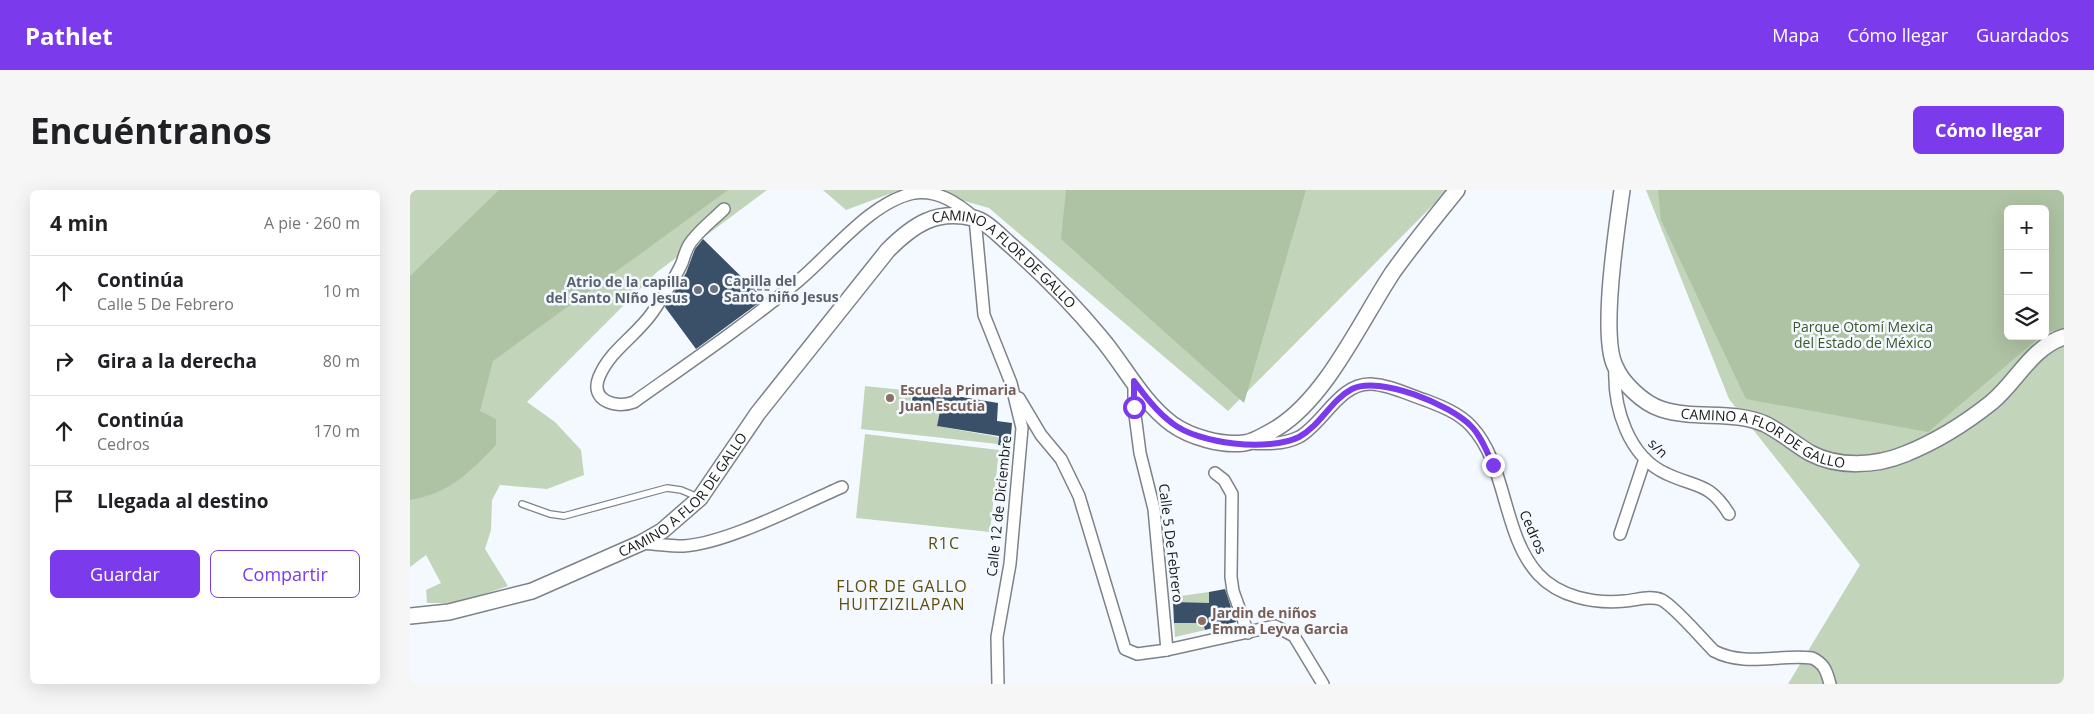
<!DOCTYPE html>
<html lang="es">
<meta charset="utf-8">
<style>
:root{--surface:#fff;--page:#f6f6f6;--text:#202124;--muted:#757577;--line:#e0e0e0;--accent:#7c3aed}
body{margin:0;font-family:"Open Sans",sans-serif;background:var(--page);color:var(--text)}
.controls{position:absolute;right:15px;top:15px;display:grid;overflow:hidden;border-radius:8px;box-shadow:0 5px 20px #0002}
.controls button{width:45px;height:45px;display:grid;place-items:center;padding:0;border:0;border-bottom:1px solid var(--line);background:var(--surface);color:var(--text);font:25px sans-serif}
.stop{position:absolute;width:15px;height:15px;margin:-11px;border:4px solid #7c3aed;border-radius:50%;background:#fff}
.stop.end{background:#7c3aed;border-color:#fff;box-shadow:0 1px 5px #0008}
.list{margin:0;padding:0;list-style:none}
h2{display:flex;justify-content:space-between;align-items:center;height:65px;margin:0;padding:0 20px;font-size:21px}
h2 small{font-size:16px;font-weight:400;color:var(--muted)}
.list li{display:grid;grid-template-columns:32px 1fr auto;gap:15px;align-items:center;box-sizing:border-box;height:70px;padding:0 20px;border-top:1px solid var(--line)}
.list b{display:block;font-size:19px;white-space:nowrap}
.list p{margin:0;font-size:16px;white-space:nowrap;color:var(--muted)}
.list em{font-size:16px;font-style:normal;color:var(--muted)}
.actions{display:flex;gap:10px;padding:15px 20px}
.actions a{flex:1;padding:11px 0;border:1px solid var(--accent);border-radius:8px;text-align:center;font-size:18px;color:var(--accent)}
.actions .main{background:var(--accent);color:#fff}
.icon{flex:none;width:28px;height:28px;fill:none;stroke:currentColor;stroke-width:2;stroke-linecap:round;stroke-linejoin:round}
.map{position:relative;flex:none;width:1654px;height:494px;overflow:hidden;border-radius:8px}
header{display:flex;align-items:center;gap:30px;box-sizing:border-box;height:70px;padding:0 25px;background:var(--accent);color:#fff}
header strong{font-size:24px}
nav{display:flex;gap:28px;margin-inline-start:auto;font-size:18px}
.intro{display:flex;align-items:center;justify-content:space-between;box-sizing:border-box;height:120px;padding:0 30px}
h1{margin:0;font-size:35px}
.button{padding:12px 22px;border-radius:8px;background:var(--accent);color:#fff;font-size:18px;font-weight:700}
main{display:flex;gap:30px;padding:0 30px}
aside{flex:1;background:var(--surface);border-radius:8px;box-shadow:0 5px 20px #0002}
.map>svg:first-child{display:block}
.green{fill:#c2d4b9;fill-rule:evenodd}
.forest{fill:#aec3a3}
.building{fill:#3a4f68}
.lines{fill:none;stroke-linecap:round;stroke-linejoin:round}
.lane-casing{stroke:#7d8289;stroke-width:8}
.street-casing{stroke:#7d8289;stroke-width:14}
.secondary-casing{stroke:#7d8289;stroke-width:18}
.path{stroke:#909499;stroke-width:2;stroke-dasharray:5 2.5;stroke-linecap:butt}
.lane{stroke:#fff;stroke-width:5.5}
.street{stroke:#fff;stroke-width:11}
.secondary{stroke:#fff;stroke-width:15}
.route{stroke:#7c3aed;stroke-width:6}
.worship-dot{fill:#6b7280;stroke:#f4f9ff;stroke-width:2}
.education-dot{fill:#8d6e63;stroke:#f4f9ff;stroke-width:2}
.labels{text-anchor:middle;stroke-width:5;stroke-linejoin:round;paint-order:stroke}
.street-label{font-size:14px;fill:#15171a;stroke:#f4f9ff}
.worship-label{font-size:14px;font-weight:bold;fill:#5b616d;stroke:#f4f9ff;text-anchor:start}
.park-label{font-size:14px;fill:#3a5728;stroke:#f4f9ff}
.education-label{font-size:14px;font-weight:bold;fill:#785e54;stroke:#f4f9ff;text-anchor:start}
.quarter-label{font-size:16px;letter-spacing:1px;fill:#5e4d0f;stroke:#f4f9ff}
</style>
<header>
<strong>Pathlet</strong>
<nav><a>Mapa</a><a>Cómo llegar</a><a>Guardados</a></nav>
</header>
<div class="intro"><h1>Encuéntranos</h1><a class="button">Cómo llegar</a></div>
<main>
<aside>
<h2>4 min<small>A pie · 260 m</small></h2>
<ul class="list">
<li><svg class="icon" aria-label="ahead" viewBox="0 0 24 24"><path d="M12 20V5M6 11l6-6 6 6"/></svg><div><b>Continúa</b><p>Calle 5 De Febrero</p></div><em>10 m</em></li>
<li><svg class="icon" aria-label="right" viewBox="0 0 24 24"><path d="M7 20v-9h11M14 6l5 5-5 5"/></svg><div><b>Gira a la derecha</b></div><em>80 m</em></li>
<li><svg class="icon" aria-label="ahead" viewBox="0 0 24 24"><path d="M12 20V5M6 11l6-6 6 6"/></svg><div><b>Continúa</b><p>Cedros</p></div><em>170 m</em></li>
<li><svg class="icon" aria-label="arrive" viewBox="0 0 24 24"><path d="M6 21V4h12l-3 4 3 4H6"/></svg><div><b>Llegada al destino</b></div></li>
</ul>
<div class="actions"><a class="main">Guardar</a><a>Compartir</a></div>
</aside>
<div class="map">
<svg width="1654" height="494" viewBox="0 0 1654 494">
<rect width="100%" height="100%" fill="#f4f9ff"/>
<g class="green">
<polygon points="0,0 357,0 247,82 117,212 145,232 171,260 174,285 137,299 90,295 82,310 81,340 75,359 98,396 48,413 17,413 16,400 31,393 16,365 0,377"/>
<polygon points="413,0 490,0 436,20"/>
<polygon points="516,0 1038,0 818,221 579,18"/>
<path d="M1236,0H1654V494H1378L1450,375L1319,209ZM1598,19H1635V146H1598Z"/>
<polygon points="455,196 502,201 500,216 525,220 528,203 534,203 527,236 588,247 588,254 451,239"/>
<polygon points="455,244 589,260 580,342 446,328"/>
<polygon points="799,402 799,414 824,418 791,426 795,440 765,447 764,433 788,433 763,412 763,407"/>
</g>
<g class="forest">
<path d="M89,0H318L83,171L70,221L86,229V255C59,283 40,303 0,310V86Z"/>
<polygon points="656,0 896,0 834,213 651,49"/>
<polygon points="1248,0 1654,0 1654,139 1635,142 1635,19 1598,19 1598,146 1631,146 1518,242 1336,209 1251,30"/>
</g>
<g class="building">
<polygon points="293,49 354,109 286,159 255,117 276,83 285,59"/>
<polygon points="504,199 588,213 587,231 602,233 600,256 588,255 589,246 527,236 530,221 501,216"/>
<polygon points="815,399 826,432 795,440 793,433 764,433 763,412 799,413 799,402"/>
</g>
<g class="lines">
<g class="lane-casing">
<polyline id="lane" points="112,314 140,324 154,326 257,298 271,300 288,307"/>
</g>
<g class="street-casing">
<g id="street">
<path d="M314,19C303,30 287,42 279,55C276,60 274,67 272,73C264,90 253,107 242,123C226,146 200,160 189,187C179,211 207,219 224,212C279,173 335,135 387,92C421,64 460,12 504,3C529,0 547,13 565,28L574,125L601,193L612,238L600,374L587,447L588,494"/>
<path d="M1205,177C1203,217 1218,267 1257,284C1287,298 1299,292 1319,324"/>
<polyline points="724,191 724,217 730,263 744,319 757,460"/>
<polyline points="609,208 631,245 651,269 669,306 715,459 727,464 757,460 865,436 884,446 913,494"/>
<path d="M837,253C855,254 873,255 889,247C914,233 929,193 961,194C980,195 997,204 1015,210C1031,216 1049,223 1061,236C1097,274 1092,344 1128,384C1149,407 1184,414 1215,411C1227,410 1241,405 1252,410C1266,418 1291,448 1304,461C1334,477 1370,464 1402,468C1414,473 1417,482 1420,494"/>
<polyline points="805,283 814,290 822,304 821,387 823,401 838,443"/>
<polyline points="1210,344 1235,269"/>
<path d="M231,353C245,354 260,356 274,356C318,353 390,315 432,297"/>
</g>
</g>
<g class="secondary-casing">
<g id="secondary">
<path id="s1" d="M1212,0C1207,37 1190,145 1205,176C1212,193 1233,213 1251,219C1285,230 1323,220 1355,234C1371,242 1385,254 1400,263C1428,278 1466,276 1495,264C1525,252 1557,232 1582,212C1607,191 1622,157 1654,147"/>
<path id="s2" d="M0,426L39,422L122,401L231,353L252,341L290,308L348,223L478,60C503,35 526,19 563,28C575,30 589,45 598,53C631,82 663,114 691,148C714,175 732,212 762,234C780,247 812,256 834,253C844,252 858,243 867,238C917,207 951,130 983,82C1003,54 1025,27 1047,0"/>
</g>
</g>
<polyline class="path" points="317,98 360,100"/>
<use href="#lane" class="lane"/>
<use href="#street" class="street"/>
<use href="#secondary" class="secondary"/>
</g>
<g class="lines">
<path class="route" d="M724,217V191C735,206 747,222 762,233C788,254 859,262 889,247C911,235 921,210 942,199C969,185 1041,215 1061,236C1071,246 1077,262 1083,275"/>
</g>
<g class="worship-dot">
<circle cx="304" cy="99" r="5"/>
<circle cx="288" cy="100" r="5"/>
</g>
<g class="education-dot">
<circle cx="480" cy="208" r="5"/>
<circle cx="792" cy="431" r="5"/>
</g>
<g class="labels">
<g class="street-label">
<text dy="5" stroke="none"><textPath href="#s2" startOffset="772">CAMINO A FLOR DE GALLO</textPath></text>
<text dy="5" stroke="none"><textPath href="#s1" startOffset="350">CAMINO A FLOR DE GALLO</textPath></text>
<text transform="translate(1248 258) rotate(44)" y="5">s/n</text>
<text dy="5" stroke="none"><textPath href="#s2" startOffset="308">CAMINO A FLOR DE GALLO</textPath></text>
<text transform="translate(589 316) rotate(-84)" y="5">Calle 12 de Diciembre</text>
<text transform="translate(1123 342) rotate(66)" y="5">Cedros</text>
<text transform="translate(761 353) rotate(83)" y="5">Calle 5 De Febrero</text>
</g>
<g class="worship-label">
<text x="314" y="96">Capilla del<tspan x="314" dy="16">Santo niño Jesus</tspan></text>
<text x="278" y="97" text-anchor="end">Atrio de la capilla<tspan x="278" dy="16">del Santo NIño Jesus</tspan></text>
</g>
<g class="park-label">
<text x="1453" y="142">Parque Otomí Mexica<tspan x="1453" dy="16">del Estado de México</tspan></text>
</g>
<g class="education-label">
<text x="490" y="205">Escuela Primaria<tspan x="490" dy="16">Juan Escutia</tspan></text>
<text x="802" y="428">Jardin de niños<tspan x="802" dy="16">Emma Leyva Garcia</tspan></text>
</g>
<g class="quarter-label">
<text x="534" y="359">R1C</text>
<text x="492" y="402">FLOR DE GALLO<tspan x="492" dy="18">HUITZIZILAPAN</tspan></text>
</g>
</g>
</svg>
<div class="controls">
<button>+</button>
<button>−</button>
<button><svg class="icon" aria-label="layers" viewBox="0 0 24 24"><path d="M12 4l9 5-9 5-9-5zM3 14l9 5 9-5"/></svg></button>
</div>
<div class="stop" style="left:724px;top:217px"></div>
<div class="stop end" style="left:1083px;top:275px"></div>
</div>
</main>
